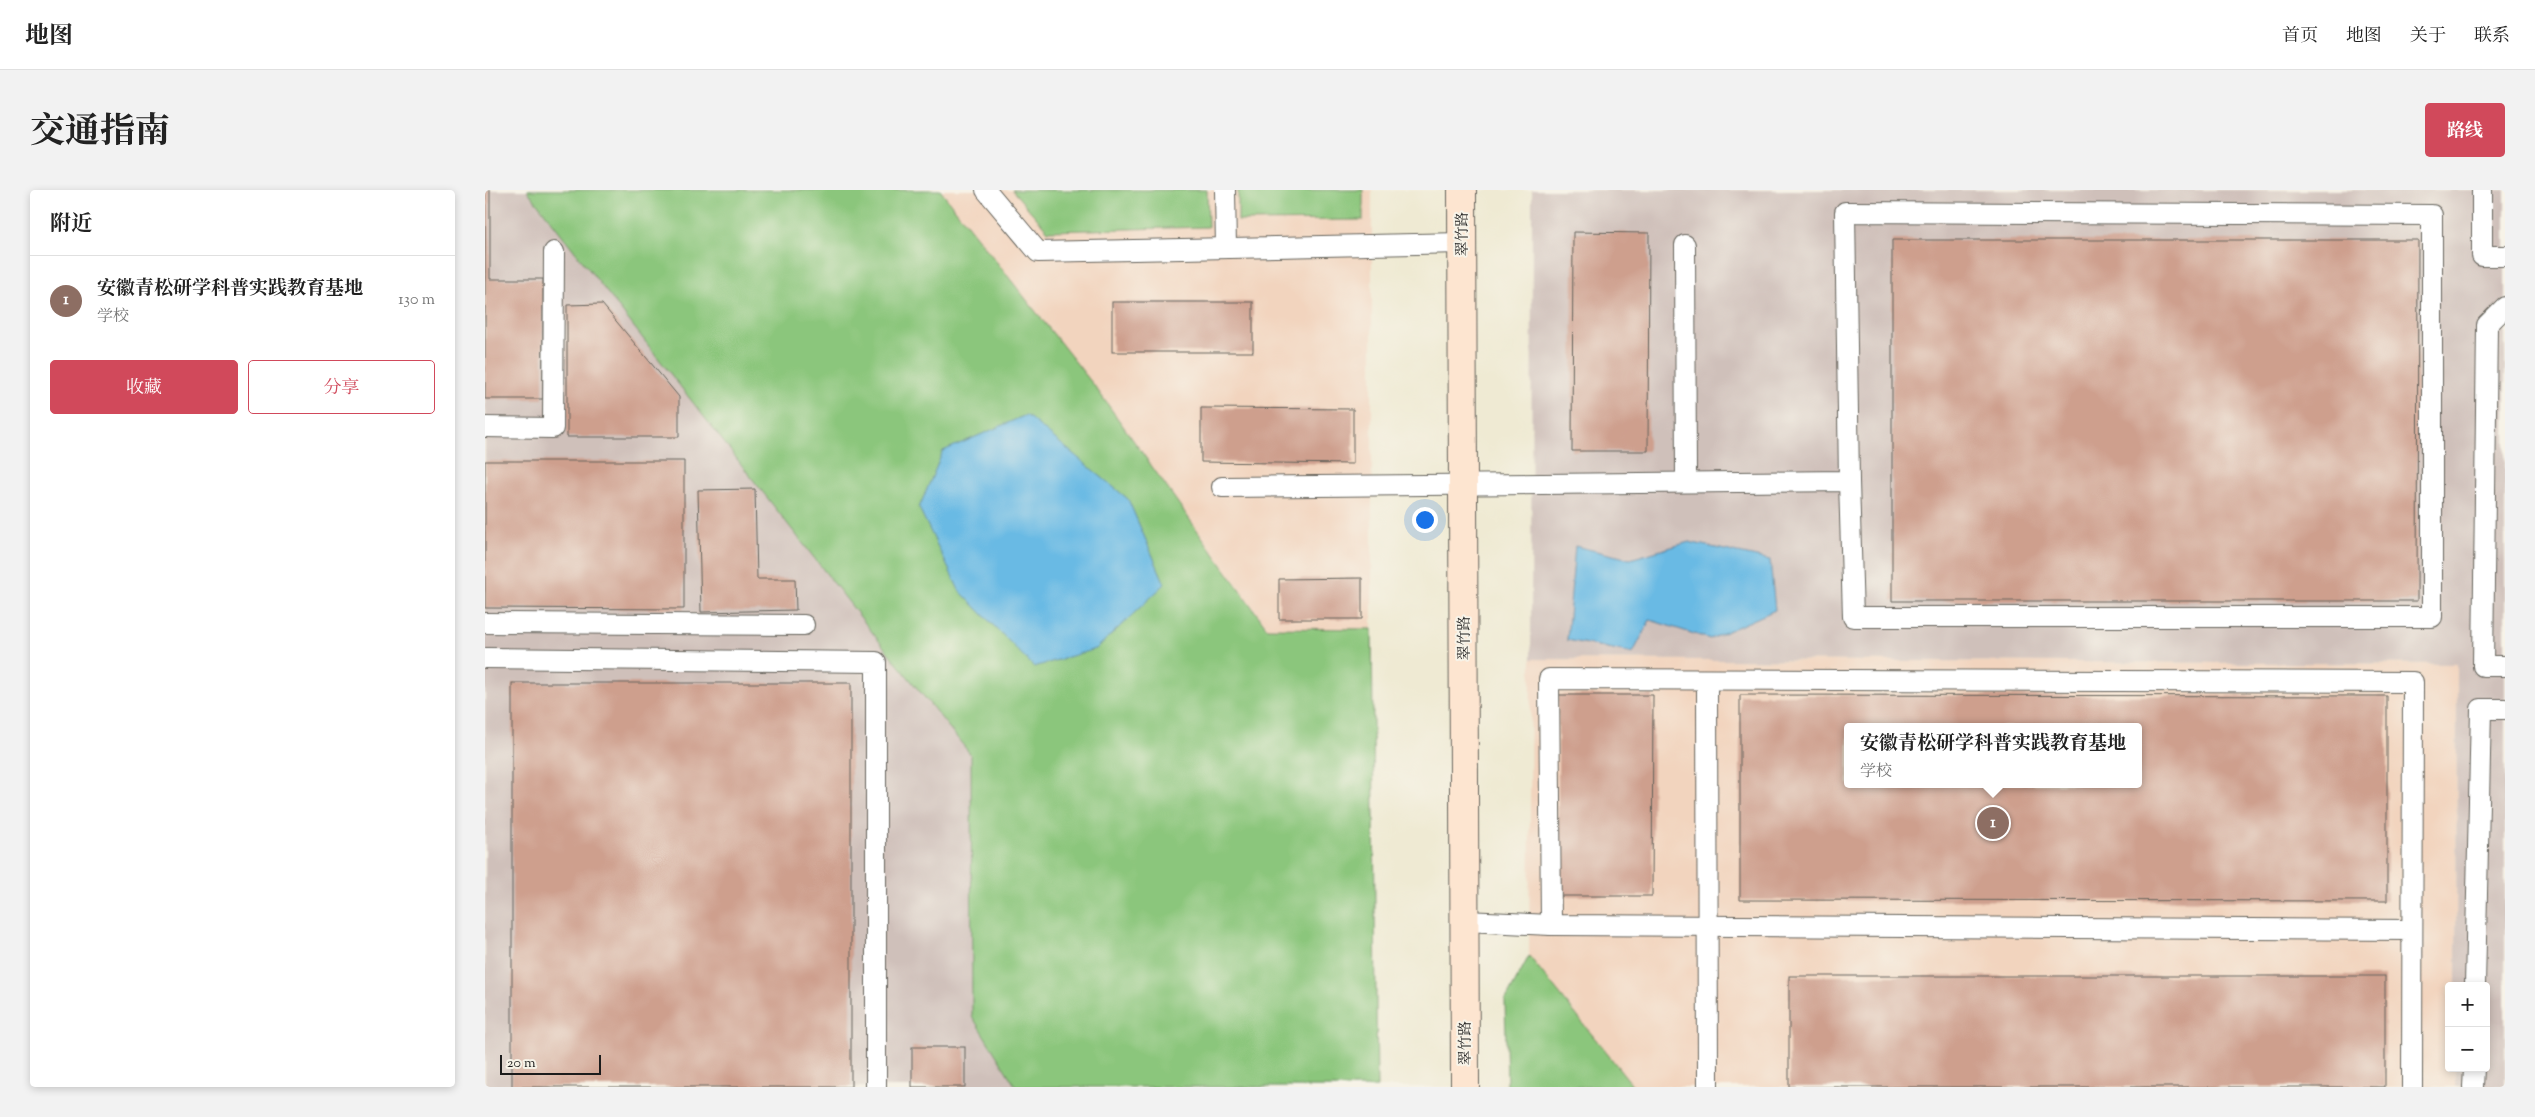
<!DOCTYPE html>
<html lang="zh">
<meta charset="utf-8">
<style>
:root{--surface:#fff;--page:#f2f2f2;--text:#222;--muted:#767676;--line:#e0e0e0;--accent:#d1495b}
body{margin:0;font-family:"Sorts Mill Goudy","Noto Serif SC",serif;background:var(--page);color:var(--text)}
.controls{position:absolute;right:15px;bottom:15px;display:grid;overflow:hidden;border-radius:5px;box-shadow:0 2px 8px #0003}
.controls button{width:45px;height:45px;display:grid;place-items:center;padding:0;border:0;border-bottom:1px solid var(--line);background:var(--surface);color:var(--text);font:25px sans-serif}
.scale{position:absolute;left:15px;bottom:12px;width:101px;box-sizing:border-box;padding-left:5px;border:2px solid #1c1c1c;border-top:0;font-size:14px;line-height:18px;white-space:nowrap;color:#1c1c1c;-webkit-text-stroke:4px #f7f3e8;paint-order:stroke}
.you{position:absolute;left:939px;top:329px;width:18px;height:18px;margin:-12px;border:4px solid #fff;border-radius:50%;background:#1a73e8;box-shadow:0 0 0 8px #1a73e833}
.badge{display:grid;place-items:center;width:32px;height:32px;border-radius:50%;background:var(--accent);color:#fff;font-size:16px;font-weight:700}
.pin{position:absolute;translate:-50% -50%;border:2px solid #fff;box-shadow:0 1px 5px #0006}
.popup{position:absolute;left:1359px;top:533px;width:298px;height:65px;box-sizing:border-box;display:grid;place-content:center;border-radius:5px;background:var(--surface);filter:drop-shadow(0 1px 4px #0005);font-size:16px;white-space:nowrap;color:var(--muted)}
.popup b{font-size:19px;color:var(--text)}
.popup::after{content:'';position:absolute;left:50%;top:100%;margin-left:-10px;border:10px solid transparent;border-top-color:var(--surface)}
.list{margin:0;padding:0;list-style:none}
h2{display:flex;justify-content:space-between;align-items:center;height:65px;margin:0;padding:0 20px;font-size:21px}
h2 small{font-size:16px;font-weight:400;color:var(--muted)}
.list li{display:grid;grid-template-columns:32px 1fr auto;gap:15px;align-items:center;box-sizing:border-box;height:90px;padding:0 20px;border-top:1px solid var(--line)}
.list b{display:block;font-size:19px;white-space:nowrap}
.list p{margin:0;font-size:16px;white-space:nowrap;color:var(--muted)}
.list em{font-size:16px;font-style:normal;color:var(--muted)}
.actions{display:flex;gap:10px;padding:15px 20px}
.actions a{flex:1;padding:11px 0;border:1px solid var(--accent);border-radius:5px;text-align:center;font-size:18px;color:var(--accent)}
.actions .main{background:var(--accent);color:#fff}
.map{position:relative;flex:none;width:2020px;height:897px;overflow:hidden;border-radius:5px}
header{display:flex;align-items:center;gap:30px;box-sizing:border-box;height:70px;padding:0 25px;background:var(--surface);border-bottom:1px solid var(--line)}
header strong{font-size:24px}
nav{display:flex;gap:28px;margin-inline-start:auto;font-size:18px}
.intro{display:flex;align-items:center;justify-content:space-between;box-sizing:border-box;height:120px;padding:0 30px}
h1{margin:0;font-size:35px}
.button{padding:12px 22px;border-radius:5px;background:var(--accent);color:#fff;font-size:18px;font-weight:700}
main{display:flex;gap:30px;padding:0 30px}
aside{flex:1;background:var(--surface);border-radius:5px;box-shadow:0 2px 8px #0003}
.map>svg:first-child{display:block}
.built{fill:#f2d4be;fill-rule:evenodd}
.industrial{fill:#cfc0ba}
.green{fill:#8bc67b;stroke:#54714c}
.water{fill:#69bae4;stroke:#426b80}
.building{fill:#ce9f8d;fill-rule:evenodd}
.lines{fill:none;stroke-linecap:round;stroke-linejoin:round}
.lane-casing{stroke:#66645c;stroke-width:22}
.secondary-casing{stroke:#66645c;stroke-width:30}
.lane{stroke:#fff;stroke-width:20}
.secondary{stroke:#fde5d0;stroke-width:28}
.labels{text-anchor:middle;stroke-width:4;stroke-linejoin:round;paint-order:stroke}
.street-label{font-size:15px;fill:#1c1c1c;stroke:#f7f3e8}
</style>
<header>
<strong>地图</strong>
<nav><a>首页</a><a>地图</a><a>关于</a><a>联系</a></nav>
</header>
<div class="intro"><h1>交通指南</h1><a class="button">路线</a></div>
<main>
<aside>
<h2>附近<small></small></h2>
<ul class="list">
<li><span class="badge" style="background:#8d6e63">1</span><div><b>安徽青松研学科普实践教育基地</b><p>学校</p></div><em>130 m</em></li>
</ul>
<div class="actions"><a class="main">收藏</a><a>分享</a></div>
</aside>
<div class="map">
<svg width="2020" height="897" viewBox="0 0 2020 897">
<rect width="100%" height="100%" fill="#f7f3e8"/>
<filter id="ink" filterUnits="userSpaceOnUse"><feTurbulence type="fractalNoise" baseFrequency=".02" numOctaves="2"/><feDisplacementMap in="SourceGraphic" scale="10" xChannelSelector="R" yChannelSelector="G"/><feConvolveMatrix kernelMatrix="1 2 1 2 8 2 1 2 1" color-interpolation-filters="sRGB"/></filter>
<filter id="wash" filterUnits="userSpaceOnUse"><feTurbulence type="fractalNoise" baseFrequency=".0096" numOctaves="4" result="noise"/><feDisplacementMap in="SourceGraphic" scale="20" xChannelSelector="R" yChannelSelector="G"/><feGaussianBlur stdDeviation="1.12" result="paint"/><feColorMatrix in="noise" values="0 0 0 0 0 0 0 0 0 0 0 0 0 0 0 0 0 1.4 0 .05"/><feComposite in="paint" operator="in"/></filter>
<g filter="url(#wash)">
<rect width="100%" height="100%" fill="#efead3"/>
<g class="built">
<polygon points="455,0 887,0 887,439 783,438 611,198"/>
<path d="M1046,469L1972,474L1971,796H1964V878H1970V897H1149L1044,766ZM1363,537H1653V594H1363Z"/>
</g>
<g class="industrial">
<polygon points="0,0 42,0 394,451 486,565 487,826 531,897 0,897"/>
<polygon points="1047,0 2020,0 2020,897 1970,897 1970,878 2001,878 2001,796 1971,796 1972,474 1046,469"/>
</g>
<g class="green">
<polygon points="42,0 455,0 611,198 782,438 887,439 892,897 531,897 487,826 486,565 394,451"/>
<polygon points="527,0 722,0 723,37 563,41"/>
<polygon points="753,0 878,0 878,30 753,31"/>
<polygon points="1044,766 1149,897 1022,897 1020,811"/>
</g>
<g class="water">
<polygon points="541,225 643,309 680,394 611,459 549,477 474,400 434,318 458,261"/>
<polygon points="1204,352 1285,370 1290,420 1225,449 1165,430 1148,463 1082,450 1090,356 1145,369"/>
</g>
<g id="blocks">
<g class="building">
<polygon points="0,0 5,0 5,89 58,89 58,209 0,209"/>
<polygon points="1088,42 1164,43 1163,261 1087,261"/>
<polygon points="1407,50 1933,50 1932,411 1407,411"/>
<rect x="627" y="112" width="141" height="50"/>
<polygon points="117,114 194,207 194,247 82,247 82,115"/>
<polygon points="716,218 868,219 868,274 716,272"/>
<polygon points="0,271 199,271 199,419 0,418"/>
<polygon points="270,299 272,389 310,389 311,420 216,422 213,300"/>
<polygon points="877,388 877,429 794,429 794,389"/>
<rect x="27" y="493" width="339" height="404"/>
<polygon points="1073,505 1168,505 1167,706 1073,706"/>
<path d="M1255,505L1902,506V711L1255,710ZM1363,537H1653V594H1363Z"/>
<rect x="1304" y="786" width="596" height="111"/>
<rect x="427" y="857" width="53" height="40"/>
</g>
</g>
</g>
<g filter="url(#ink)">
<use href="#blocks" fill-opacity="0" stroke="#66645c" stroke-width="1"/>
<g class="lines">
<g class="lane-casing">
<g id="lane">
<polyline points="501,0 553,62 977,53"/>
<polyline points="740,0 741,58"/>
<polyline points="1997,0 1997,66 2020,66"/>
<polyline points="1200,55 1201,292"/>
<polyline points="2020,117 2002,135 1998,476 2020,476"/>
<polyline points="0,237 68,238 69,62"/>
<polyline points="737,297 1364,291 1368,427 1947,427 1947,25 1360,22 1364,291"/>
<polyline points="0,433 319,435"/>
<polyline points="0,468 391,472 391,897"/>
<polyline points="1222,490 1223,897"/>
<polyline points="980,731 1066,735"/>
<polyline points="1990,796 1996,519 2020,519"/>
<polyline points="1927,897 1928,492 1064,489 1066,735 1927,740"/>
<polyline points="1988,897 1989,878"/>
</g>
</g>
<g class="secondary-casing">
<polyline id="secondary" points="977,0 980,897"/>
</g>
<use href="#lane" class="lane"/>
<use href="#secondary" class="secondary"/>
</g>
</g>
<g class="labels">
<g class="street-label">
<text transform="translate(977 44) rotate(-90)" y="5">翠竹路</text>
<text transform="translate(979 448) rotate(-90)" y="5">翠竹路</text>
<text transform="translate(980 853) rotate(-90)" y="5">翠竹路</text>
</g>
</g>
</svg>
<div class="controls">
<button>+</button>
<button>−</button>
</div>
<div class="scale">20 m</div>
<div class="you"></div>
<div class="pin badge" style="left:1508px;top:633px;background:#8d6e63">1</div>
<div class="popup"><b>安徽青松研学科普实践教育基地</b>学校</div>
</div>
</main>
